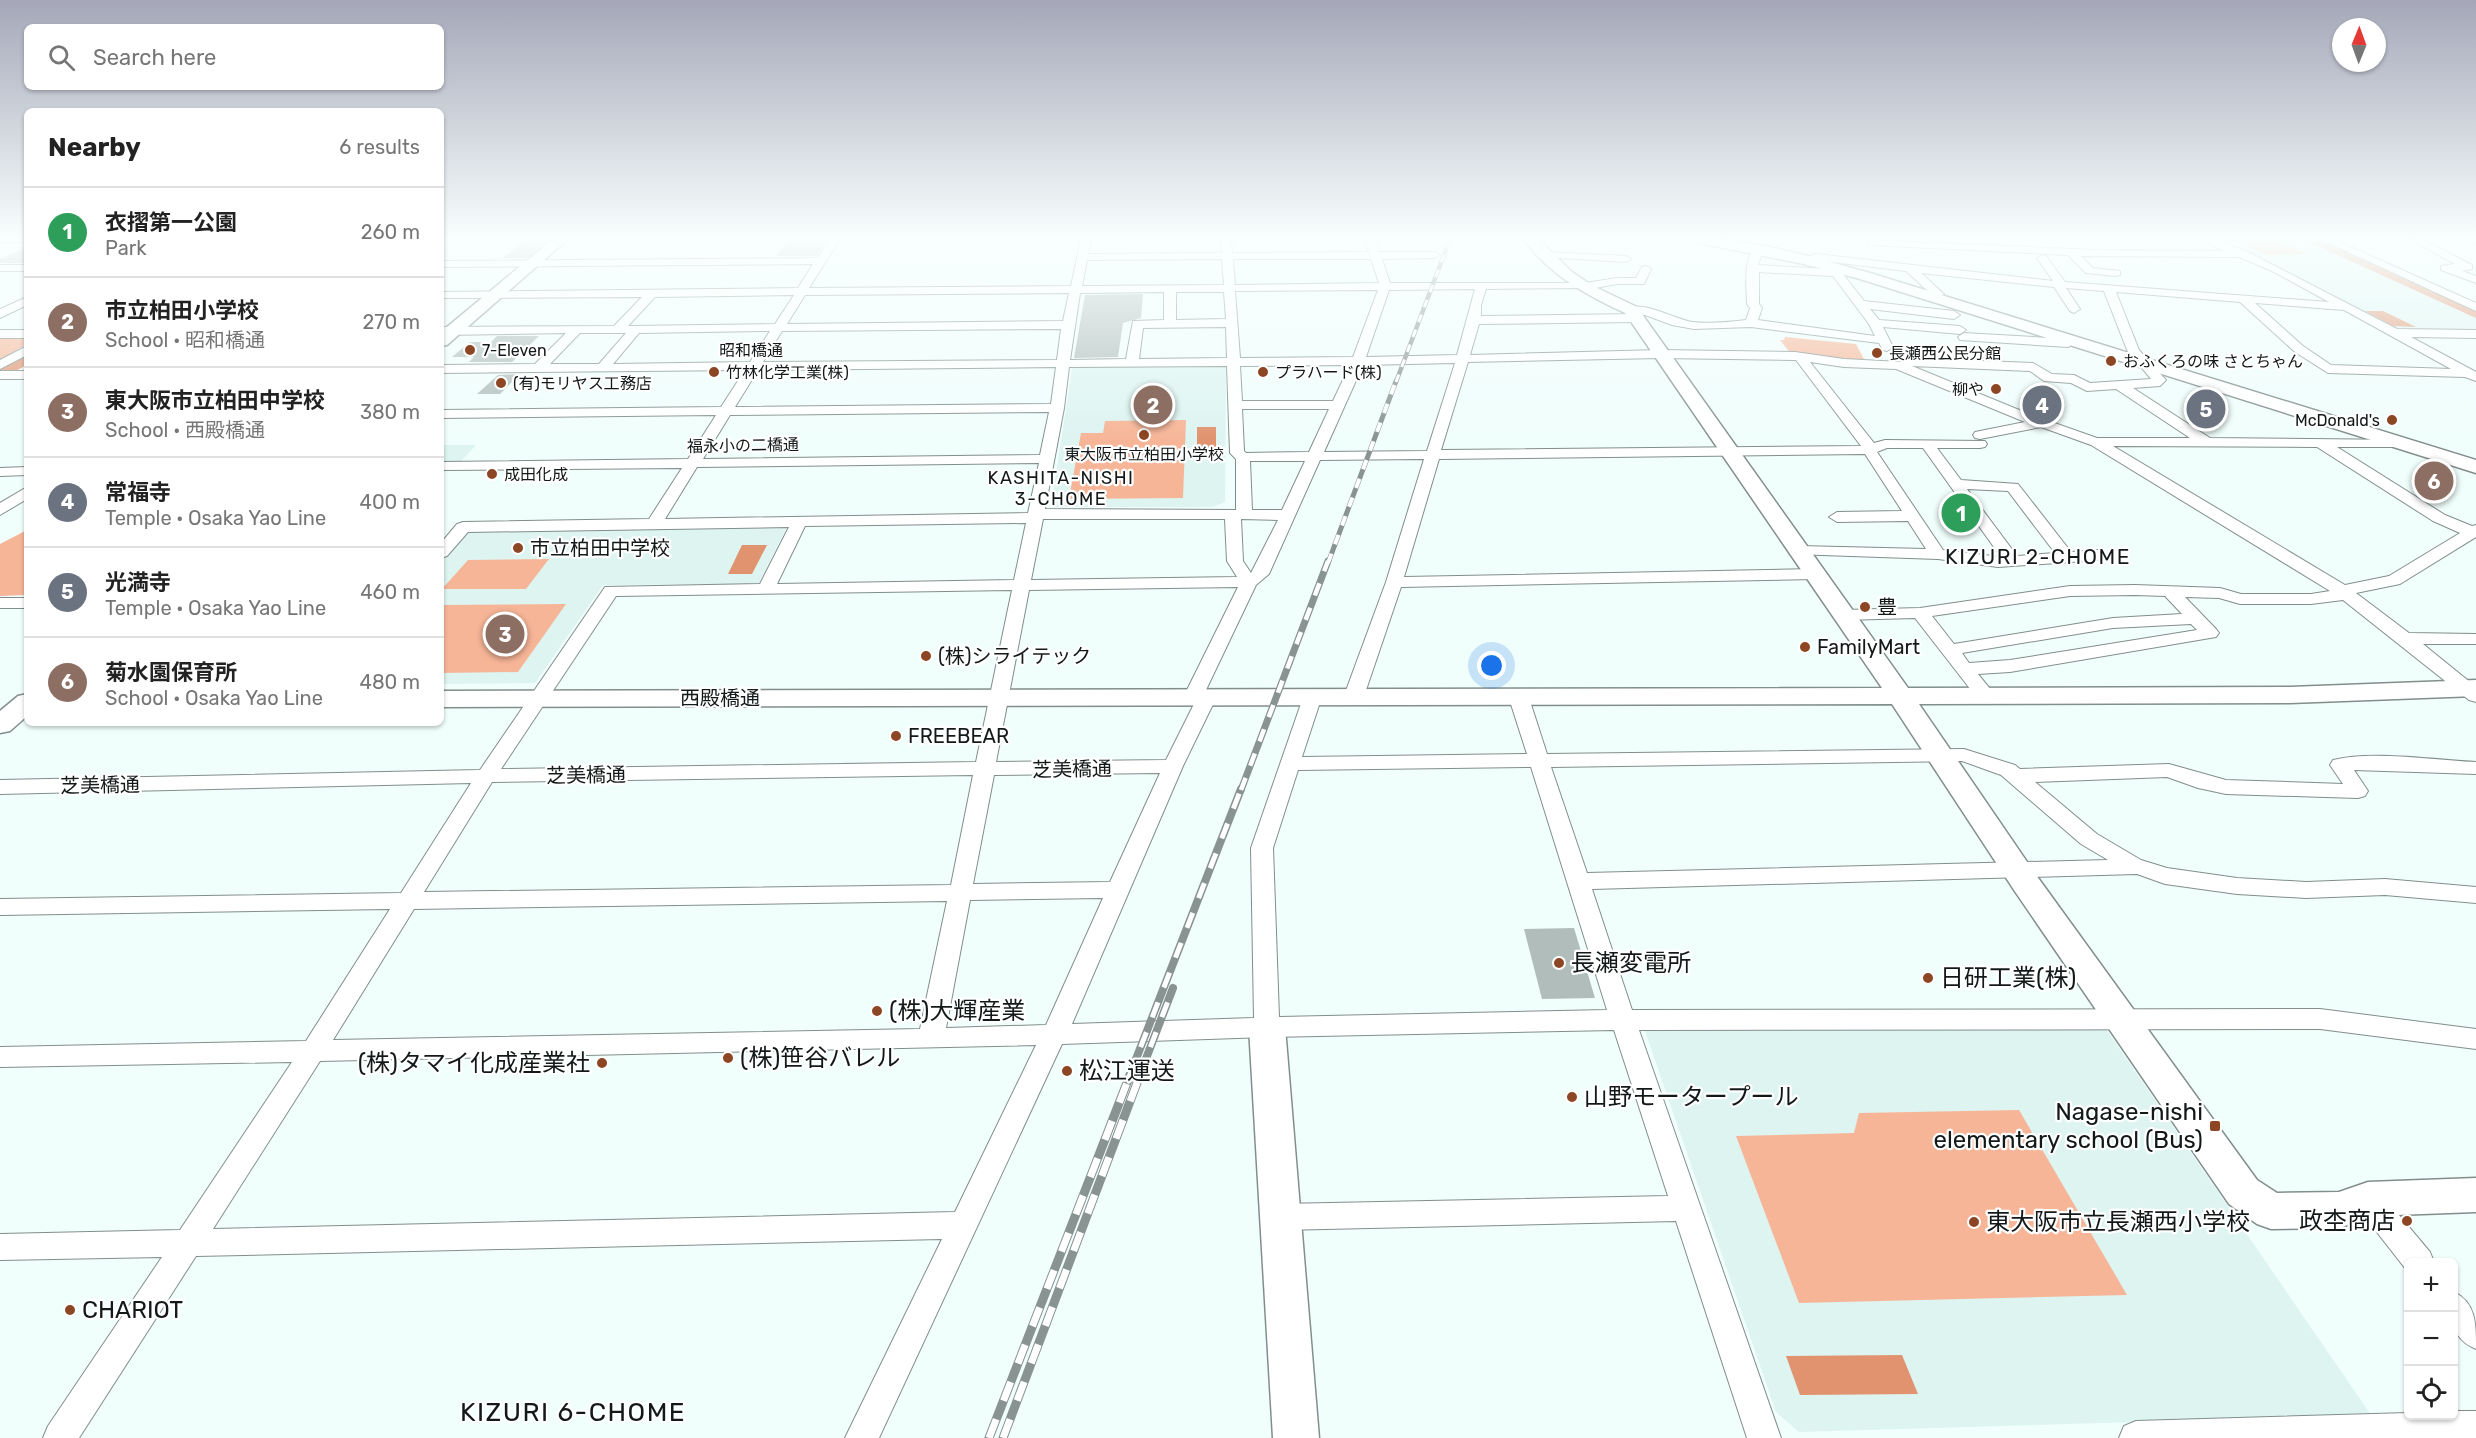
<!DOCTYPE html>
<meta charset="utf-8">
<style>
:root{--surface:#fff;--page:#f6f6f6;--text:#222;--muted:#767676;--line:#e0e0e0;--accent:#ea580c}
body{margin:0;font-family:Rubik,"Noto Sans JP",sans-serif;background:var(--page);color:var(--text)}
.controls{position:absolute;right:18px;bottom:18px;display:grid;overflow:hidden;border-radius:9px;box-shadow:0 2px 4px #0004}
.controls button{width:54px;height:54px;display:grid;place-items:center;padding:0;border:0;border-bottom:2px solid var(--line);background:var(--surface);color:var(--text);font:30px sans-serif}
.compass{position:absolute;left:2332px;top:18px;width:54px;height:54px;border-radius:50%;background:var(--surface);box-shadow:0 2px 4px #0004;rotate:1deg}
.you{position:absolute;left:1492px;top:666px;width:21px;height:21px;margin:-15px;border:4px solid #fff;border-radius:50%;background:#1a73e8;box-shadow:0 0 0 9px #1a73e833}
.badge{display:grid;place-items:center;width:39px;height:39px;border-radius:50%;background:var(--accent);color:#fff;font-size:20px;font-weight:700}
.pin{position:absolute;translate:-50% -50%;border:3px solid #fff;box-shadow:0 2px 6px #0006}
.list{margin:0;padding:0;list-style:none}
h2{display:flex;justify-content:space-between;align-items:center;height:78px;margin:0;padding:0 24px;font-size:26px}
h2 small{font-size:20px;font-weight:400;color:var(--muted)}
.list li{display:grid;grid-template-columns:39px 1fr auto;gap:18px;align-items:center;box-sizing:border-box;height:90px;padding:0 24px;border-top:2px solid var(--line)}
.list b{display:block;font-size:22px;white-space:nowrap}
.list p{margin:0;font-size:20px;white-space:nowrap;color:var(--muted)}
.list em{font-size:20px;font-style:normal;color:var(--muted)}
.icon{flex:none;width:33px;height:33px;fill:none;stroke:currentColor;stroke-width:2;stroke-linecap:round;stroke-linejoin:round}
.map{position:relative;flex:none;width:2476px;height:1438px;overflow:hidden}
.search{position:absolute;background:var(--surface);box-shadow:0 2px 4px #0004;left:24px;top:24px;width:420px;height:66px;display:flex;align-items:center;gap:15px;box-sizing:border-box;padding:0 21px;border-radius:9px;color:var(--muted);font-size:22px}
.panel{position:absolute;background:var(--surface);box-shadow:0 2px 4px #0004;left:24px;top:108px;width:420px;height:618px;border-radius:9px}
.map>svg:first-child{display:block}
.built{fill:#ddf4f1}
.green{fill:#f7b597}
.water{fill:#e1936f}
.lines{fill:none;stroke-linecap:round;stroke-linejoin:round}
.river{fill:#e1936f;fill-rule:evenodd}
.building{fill:#b0bdbb}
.street-casing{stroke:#828e8c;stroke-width:2}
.secondary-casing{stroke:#828e8c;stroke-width:3}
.street{fill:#fff;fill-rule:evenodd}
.secondary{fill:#fff;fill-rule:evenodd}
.rail-far4-casing{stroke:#899392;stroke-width:4.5}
.rail-far3-casing{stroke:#899392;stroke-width:5}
.rail-far2-casing{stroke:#899392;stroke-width:7}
.rail-far1-casing{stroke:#899392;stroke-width:8}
.rail-casing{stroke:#899392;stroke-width:9}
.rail-far4{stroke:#fff;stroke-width:3;stroke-dasharray:8;stroke-linecap:butt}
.rail-far3{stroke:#fff;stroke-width:4;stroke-dasharray:10;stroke-linecap:butt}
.rail-far2{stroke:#fff;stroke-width:4.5;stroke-dasharray:13;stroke-linecap:butt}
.rail-far1{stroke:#fff;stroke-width:5;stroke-dasharray:16;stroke-linecap:butt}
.rail{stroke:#fff;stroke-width:7;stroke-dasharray:20;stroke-linecap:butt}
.poi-dot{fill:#8d4623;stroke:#fff;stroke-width:2}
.labels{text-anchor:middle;stroke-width:4.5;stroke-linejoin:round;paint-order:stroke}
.far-poi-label{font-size:16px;fill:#131818;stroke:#fff;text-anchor:start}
.far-street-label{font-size:16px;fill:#131818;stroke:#fff}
.far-neighbourhood-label{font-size:18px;letter-spacing:1.5px;fill:#131818;stroke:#fff}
.poi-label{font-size:20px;fill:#131818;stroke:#fff;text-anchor:start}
.street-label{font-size:20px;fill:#131818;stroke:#fff}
.neighbourhood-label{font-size:21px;letter-spacing:1.5px;fill:#131818;stroke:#fff}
.near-poi-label{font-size:24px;fill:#131818;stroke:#fff;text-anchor:start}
.near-neighbourhood-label{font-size:26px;letter-spacing:1.5px;fill:#131818;stroke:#fff}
</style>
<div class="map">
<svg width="2476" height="1438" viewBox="0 0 2476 1438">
<rect width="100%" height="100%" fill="#f0fefc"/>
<g class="built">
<polygon points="2210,239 2305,239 2476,317 2476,330 2405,330 2391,328 2254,257"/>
<polygon points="1216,365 1226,367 1225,502 1212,507 1051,507 1072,369 1080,366"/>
<polygon points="441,445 476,445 461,461 441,461"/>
<polygon points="787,527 758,584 603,585 535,683 441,684 441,558 466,530"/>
<polygon points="2104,1026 2371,1415 1799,1432 1776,1412 1645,1031 1654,1027"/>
</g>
<g class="green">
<polygon points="2218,239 2275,239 2308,254 2267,255 2239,242 2226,242"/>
<polygon points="0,336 27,336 27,344 0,360"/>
<polygon points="1785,337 1856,344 1865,361 1791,354 1780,340 1784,340"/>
<polygon points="1186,420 1183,498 1069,499 1081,433 1103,433 1105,421"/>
<polygon points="27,530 27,595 0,596 0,544"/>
<polygon points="549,559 526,589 442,589 468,560"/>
<polygon points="566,604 518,672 441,673 441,605"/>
<polygon points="2019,1110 2127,1295 1799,1303 1736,1136 1854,1133 1859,1113"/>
</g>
<g class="water">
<polygon points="2365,311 2383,311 2416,327 2393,326"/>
<rect x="1197" y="427" width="19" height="22"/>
<polygon points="742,545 767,545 752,574 728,574"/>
<polygon points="1902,1355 1918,1394 1800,1395 1786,1356"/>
</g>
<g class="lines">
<g class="river">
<polygon points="2308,239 2331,239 2476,305 2476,318 2311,243"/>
<polygon points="27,350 27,365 0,379 0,363"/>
</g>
</g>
<g class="building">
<polygon points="789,239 828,239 817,256 776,256"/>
<polygon points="525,240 548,240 527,258 503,258"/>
<polygon points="27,247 27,263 0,263 0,259"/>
<polygon points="1143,294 1141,318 1123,323 1118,357 1074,358 1085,295"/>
<polygon points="497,336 539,336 512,362 469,362 474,357 452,357 470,342 491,342"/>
<polygon points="520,374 500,394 477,394 498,375"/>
<polygon points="1574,928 1595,998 1542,999 1524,929"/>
</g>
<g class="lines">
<g class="street-casing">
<g id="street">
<rect x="0" y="239" width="27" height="3"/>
<path d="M830,239H840L809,288L1071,286L1081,239H1091L1088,254L1222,253L1221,239H1231L1232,253L1369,252L1365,239H1375L1379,252H1435L1440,255L1435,258L1382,259L1390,283H1585L1617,278H1636L1642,267L1646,266L1651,269L1644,284H1617L1584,290L1579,288L1486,289L1481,305V316L1637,314L1643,318L1637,322L1479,324L1470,355L1661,350L1795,352L1844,359L1901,362L1907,358L2033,363L2052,374L2074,375L2090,383L2151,379L2127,350L2104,291L2066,288L2080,309L2074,313L2070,311L2054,287L1921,273L1944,294L1932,299L1926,296L1930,293L1906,271L1816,260L1806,263L1801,260L1816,254L2053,281L2037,258L2042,255L2046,256L2065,282L2329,302L2272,271L2239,257L2081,256L2093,268L2120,271V275L2116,276L2086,273L2068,255L1868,245L1867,243L1872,240L2094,250L2224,251L2200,239H2213L2248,252L2397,329L2476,330V338L2411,337L2476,372V381L2465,377L2328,373L2295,352L2240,302L2116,292L2139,350L2166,380L2160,386L2133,388L2210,438L2405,440L2407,443L2400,447H2337L2445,515L2472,526L2476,525V537L2400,584L2356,593L2409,633L2476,634V644H2423L2476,687V702L2469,700L2343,600L2311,604H2240L2219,598L2185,597L2216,629L2219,633L2216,637L2010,672L1978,674L1995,695L1992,699H1978L1915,618L1843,620L1837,619L1834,615L1837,611L1843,610L1920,608L2070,586L2135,585L2220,588L2241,594H2311L2330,591L2091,445L2041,427L1980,439L1975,438L1973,435L1975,432L2025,422L1896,369L1844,367L1810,362L1874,443L1885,440L1985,441L1987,444L1985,447L1980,448H1937L1961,480L2018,484L2071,552L2099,550L2107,555L2099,560L1998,567L1938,559L1793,554L1791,551L1793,548L1799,546L1926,549L1908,521L1837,522L1829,517L1837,512L1902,511L1865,454L1439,459L1404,577L1815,569L1823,574L1815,579L1401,587L1364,696L1361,700H1347L1344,696L1386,582L1424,459L1320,460L1269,574L1256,585L1206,690L1214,692L1217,696L1183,766L1072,1024L1254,1018L1251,848L1305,692H1319L1322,696L1302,757L1527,754L1508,695L1511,691H1525L1528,695L1547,754L1964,749L2015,765L2020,769L2169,764L2226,780L2343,784L2330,765L2333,760C2372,750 2434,760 2476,762V774L2354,770L2368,791L2365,796L2358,798L2226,794L2198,788L2167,777L2035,782L2097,834L2141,860L2167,868L2237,878L2306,882L2385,879L2476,887V903L2385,895L2306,898L2237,894L2165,884L2137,874L1592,889L1632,1010L2320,1009L2476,1029V1049L2320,1029L1639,1030L1781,1438H1747L1676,1221L1281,1230L1271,1226L1267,1217L1271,1208L1281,1204L1668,1196L1614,1030L1267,1037L1062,1044L879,1438H845L942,1239L196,1256L79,1438H43L48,1426L162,1257L0,1260V1234L180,1230L292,1062L0,1067V1047L306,1041L390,909L0,915V899L401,893L471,783L0,794V780L480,770L605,587L760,584L789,527L468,532L447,556L441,558V543L457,524L463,522L649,519L682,468L441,470V462L688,459L716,415L441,418V410L721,407L745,370L441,373V365L535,364L566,333L441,335V327L614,326L642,297L441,298V292L798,288L813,264L441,267V261L818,258ZM1222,259L1224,285L1082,286L1087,260ZM1233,259H1371L1379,283L1235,285ZM1475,289L1457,355L1366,357L1389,290ZM1378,290L1353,357L1240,358L1235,291ZM1164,292V320L1133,321L1126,359L1070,360L1080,293ZM1176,292H1224L1226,319L1176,320ZM1069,293L1063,321L787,324L805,295ZM794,295L775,324L628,326L655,297ZM2255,303L2344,310L2451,369L2331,365L2303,346ZM1226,327L1227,358L1139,359L1143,328ZM1061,329L1057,360L763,362L782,331ZM770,331L750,362L613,364L639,333ZM580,333H626L599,364H550ZM1661,358L1796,360L1861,446L1441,450L1468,362ZM1455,363L1427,451L1324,452L1363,365ZM1350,365L1333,401H1242L1240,366ZM1227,366L1230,453L1236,459V510L1045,509L1064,408L1069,367ZM1912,366L2030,371L2044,381L2071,383L2087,391L2116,389L2190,438H2097L2029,414ZM1056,367L1051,404L735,407L758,370ZM1242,409H1329L1309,452L1246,453L1244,451ZM1049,412L1040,455L703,459L730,415ZM2113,446L2317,447L2433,521L2460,533L2389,576L2345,585ZM1887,448H1923L2001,557L1943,550L1877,452ZM1250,461H1305L1282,510H1252ZM1039,463L1028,513L665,519L697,467ZM1967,489L2008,491L2055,553L2017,556ZM1043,519H1225L1227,561L1237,577L1031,580ZM1241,519L1278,520L1251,573L1243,561ZM1026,523L1014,580L777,584L805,526ZM1238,587L1184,696L1187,700L1195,702L1166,760L996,762L1029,590ZM1012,590L976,762L501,769L616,596ZM2135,595L2165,596L2182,614L2113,618L1954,644L1932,616L2070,596ZM2191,624L2197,630L2010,660L1969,663L1962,653L2113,628ZM1962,761L2001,775L2081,844L2108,860L1587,873L1551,767ZM1531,767L1607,1010L1279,1017L1273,848L1298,770ZM1160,773L1110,882L973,884L994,775ZM973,775L951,885L424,892L492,782ZM1103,898L1046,1025L946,1028L970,900ZM947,901L920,1029L333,1040L414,909ZM1036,1045L955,1212L213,1229L320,1061Z"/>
<polygon points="2320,239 2333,239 2476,303 2476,311"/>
<polygon points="2409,239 2421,239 2472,265 2472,269 2462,271 2476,276 2476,283 2441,270 2441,266 2455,264"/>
<polygon points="2469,239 2476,239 2476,243"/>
<path d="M1758,247L1763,250L1758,265L1828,269V265H1836L1864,301L1954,311L1960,315L1954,319L1870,309L1879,320L1960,326L1966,330L1960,334L1883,327L1893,347L1887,351L1883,350L1879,343L1751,327L1694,329L1672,325L1645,315L1627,312L1625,310C1639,298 1676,320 1693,322C1711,324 1729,322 1746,320L1750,308L1747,304C1747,289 1742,254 1758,247ZM1759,272L1833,276L1869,324L1875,336L1758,320L1762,308L1759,304Z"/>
<polygon points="1545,252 1626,256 1631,259 1626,262 1541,257 1540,255"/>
<rect x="0" y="265" width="27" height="6"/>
<polygon points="27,297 27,305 0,318 0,309"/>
<rect x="0" y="330" width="27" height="8"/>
<polygon points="1964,333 2067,339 2073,337 2079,341 2068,347 1960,340 1958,337"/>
<polygon points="27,346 27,355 0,369 0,360"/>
<rect x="0" y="371" width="27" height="8"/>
<polygon points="27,467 27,475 0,476 0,468"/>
<polygon points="27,487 27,499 0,515 0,503"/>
<rect x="0" y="598" width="27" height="10"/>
<polygon points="2368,1186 2378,1190 2430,1252 2434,1262 2408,1262 2408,1272 2358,1208 2354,1199 2358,1190"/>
<path d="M2454,1292C2476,1303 2476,1323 2476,1349C2449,1338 2451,1316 2454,1292Z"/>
<polygon points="2454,1411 2476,1411 2476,1438 2119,1438 2124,1426 2136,1421 2408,1413 2408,1416 2454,1416"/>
</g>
</g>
<g class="secondary-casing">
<g id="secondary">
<polygon points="553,239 568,239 447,345 441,346 441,332"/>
<path d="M1523,239H1538L1572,272L1593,286L1637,307L1908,688L2290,687L2476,680V696L2290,703L1919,704L2036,875L2257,1180L2277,1193L2339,1192L2368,1182L2476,1178V1212L2369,1216L2340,1228L2271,1229L2257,1224L2229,1204L2014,890L1892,704L441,707V691L1882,688L1625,313C1586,295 1550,275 1523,239Z"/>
<path d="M1692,239C1745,236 1819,259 1870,273L2476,460V473L1860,279L1804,264L1699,243Z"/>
<polygon points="27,694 27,716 10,731 0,733 0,711 18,696"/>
<polygon points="1267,1013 1279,1017 1285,1027 1319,1438 1273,1438 1249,1027 1255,1017"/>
</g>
</g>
<use href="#street" class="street"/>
<use href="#secondary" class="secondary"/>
<g class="rail-far4-casing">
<polyline id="rail-far4" points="1396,382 1450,239"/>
</g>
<g class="rail-far3-casing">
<polyline id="rail-far3" points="1328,563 1396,381"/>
</g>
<g class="rail-far2-casing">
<polyline id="rail-far2" points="1241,790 1328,561"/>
</g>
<g class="rail-far1-casing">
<g id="rail-far1">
<polyline points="1129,1077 1241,789"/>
<polyline points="1139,1077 1173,988"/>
</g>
</g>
<g class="rail-casing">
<g id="rail">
<polyline points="989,1438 1130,1075"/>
<polyline points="1003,1438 1140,1075"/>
</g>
</g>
<use href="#rail-far4" class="rail-far4"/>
<use href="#rail-far3" class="rail-far3"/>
<use href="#rail-far2" class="rail-far2"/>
<use href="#rail-far1" class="rail-far1"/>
<use href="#rail" class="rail"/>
</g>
<linearGradient id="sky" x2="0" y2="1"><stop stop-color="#a5a7b8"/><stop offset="0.54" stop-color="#f8fffe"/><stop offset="1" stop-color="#f8fffe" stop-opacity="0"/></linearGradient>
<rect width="2476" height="440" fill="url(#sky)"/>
<g class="poi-dot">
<circle cx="470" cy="350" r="6"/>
<circle cx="1877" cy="353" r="6"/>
<circle cx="2111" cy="361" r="6"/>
<circle cx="714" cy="372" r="6"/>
<circle cx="1263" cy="372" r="6"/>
<circle cx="501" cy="383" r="6"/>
<circle cx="1996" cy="389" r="6"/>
<circle cx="2392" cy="420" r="6"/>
<circle cx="1144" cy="435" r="6"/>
<circle cx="492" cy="474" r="6"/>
<circle cx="518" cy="548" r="6"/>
<circle cx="1865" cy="607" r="6"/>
<circle cx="1805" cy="647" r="6"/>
<circle cx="926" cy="656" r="6"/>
<circle cx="896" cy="736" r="6"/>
<circle cx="1559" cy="963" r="6"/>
<circle cx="1928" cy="978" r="6"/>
<circle cx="877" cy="1011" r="6"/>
<circle cx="728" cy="1058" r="6"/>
<circle cx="602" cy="1063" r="6"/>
<circle cx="1067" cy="1071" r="6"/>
<circle cx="1572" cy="1097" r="6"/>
<rect x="2209" y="1120" width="12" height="12" rx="3"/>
<circle cx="2407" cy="1221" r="6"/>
<circle cx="1974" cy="1222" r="6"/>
<circle cx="70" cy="1310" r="6"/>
</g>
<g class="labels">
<g class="far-poi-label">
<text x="482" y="356">7-Eleven</text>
<text x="1889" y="359">長瀬西公民分館</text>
<text x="2123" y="367">おふくろの味 さとちゃん</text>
<text x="726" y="378">竹林化学工業(株)</text>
<text x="1275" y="378">プラハード(株)</text>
<text x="513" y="389">(有)モリヤス工務店</text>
<text x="1984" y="395" text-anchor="end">柳や</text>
<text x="2380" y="426" text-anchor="end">McDonald's</text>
<text x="1144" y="460" text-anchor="middle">東大阪市立柏田小学校</text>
<text x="504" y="480">成田化成</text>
</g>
<g class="far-street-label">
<text x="751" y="356">昭和橋通</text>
<text transform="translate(743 445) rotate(-1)" y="6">福永小の二橋通</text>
</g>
<g class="far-neighbourhood-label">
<text x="1061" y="484">KASHITA-NISHI<tspan x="1061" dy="21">3-CHOME</tspan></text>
</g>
<g class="poi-label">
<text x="530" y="555">市立柏田中学校</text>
<text x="1877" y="614">豊</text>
<text x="1817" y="654">FamilyMart</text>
<text x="938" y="663">(株)シライテック</text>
<text x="908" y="743">FREEBEAR</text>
</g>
<g class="street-label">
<text x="720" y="705">西殿橋通</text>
<text transform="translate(1072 769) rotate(-1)" y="7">芝美橋通</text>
<text transform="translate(586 775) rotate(-1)" y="7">芝美橋通</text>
<text transform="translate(100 785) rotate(-1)" y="7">芝美橋通</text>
</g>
<g class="neighbourhood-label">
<text x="2038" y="564">KIZURI 2-CHOME</text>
</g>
<g class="near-poi-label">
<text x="1571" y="971">長瀬変電所</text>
<text x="1940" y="986">日研工業(株)</text>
<text x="889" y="1019">(株)大輝産業</text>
<text x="740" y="1066">(株)笹谷バレル</text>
<text x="590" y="1071" text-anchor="end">(株)タマイ化成産業社</text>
<text x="1079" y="1079">松江運送</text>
<text x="1584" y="1105">山野モータープール</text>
<text x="2203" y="1120" text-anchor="end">Nagase-nishi<tspan x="2203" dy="28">elementary school (Bus)</tspan></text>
<text x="2395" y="1229" text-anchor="end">政杢商店</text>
<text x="1986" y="1230">東大阪市立長瀬西小学校</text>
<text x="82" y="1318">CHARIOT</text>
</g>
<g class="near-neighbourhood-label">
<text x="573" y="1421">KIZURI 6-CHOME</text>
</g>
</g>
</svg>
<div class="controls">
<button>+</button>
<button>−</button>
<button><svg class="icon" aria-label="locate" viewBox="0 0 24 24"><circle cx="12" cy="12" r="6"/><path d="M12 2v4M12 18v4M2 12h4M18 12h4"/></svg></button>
</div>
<svg class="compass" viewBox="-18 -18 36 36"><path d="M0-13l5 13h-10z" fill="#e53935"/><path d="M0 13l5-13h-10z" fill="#767676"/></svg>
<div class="you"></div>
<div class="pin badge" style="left:1961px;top:513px;background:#2e9e5b">1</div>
<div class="pin badge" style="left:1153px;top:405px;background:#8d6e63">2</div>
<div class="pin badge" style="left:505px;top:634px;background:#8d6e63">3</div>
<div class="pin badge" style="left:2042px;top:405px;background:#6b7280">4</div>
<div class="pin badge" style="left:2206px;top:409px;background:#6b7280">5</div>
<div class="pin badge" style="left:2434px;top:481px;background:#8d6e63">6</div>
<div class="search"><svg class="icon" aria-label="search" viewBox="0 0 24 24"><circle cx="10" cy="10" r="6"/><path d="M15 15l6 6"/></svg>Search here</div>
<section class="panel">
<h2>Nearby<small>6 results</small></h2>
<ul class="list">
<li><span class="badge" style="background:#2e9e5b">1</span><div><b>衣摺第一公園</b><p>Park</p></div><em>260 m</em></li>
<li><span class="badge" style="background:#8d6e63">2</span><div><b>市立柏田小学校</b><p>School · 昭和橋通</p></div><em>270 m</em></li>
<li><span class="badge" style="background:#8d6e63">3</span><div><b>東大阪市立柏田中学校</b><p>School · 西殿橋通</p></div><em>380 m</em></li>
<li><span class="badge" style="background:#6b7280">4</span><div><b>常福寺</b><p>Temple · Osaka Yao Line</p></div><em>400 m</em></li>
<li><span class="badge" style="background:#6b7280">5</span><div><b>光満寺</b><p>Temple · Osaka Yao Line</p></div><em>460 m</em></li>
<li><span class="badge" style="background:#8d6e63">6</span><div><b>菊水園保育所</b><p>School · Osaka Yao Line</p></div><em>480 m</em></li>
</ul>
</section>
</div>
